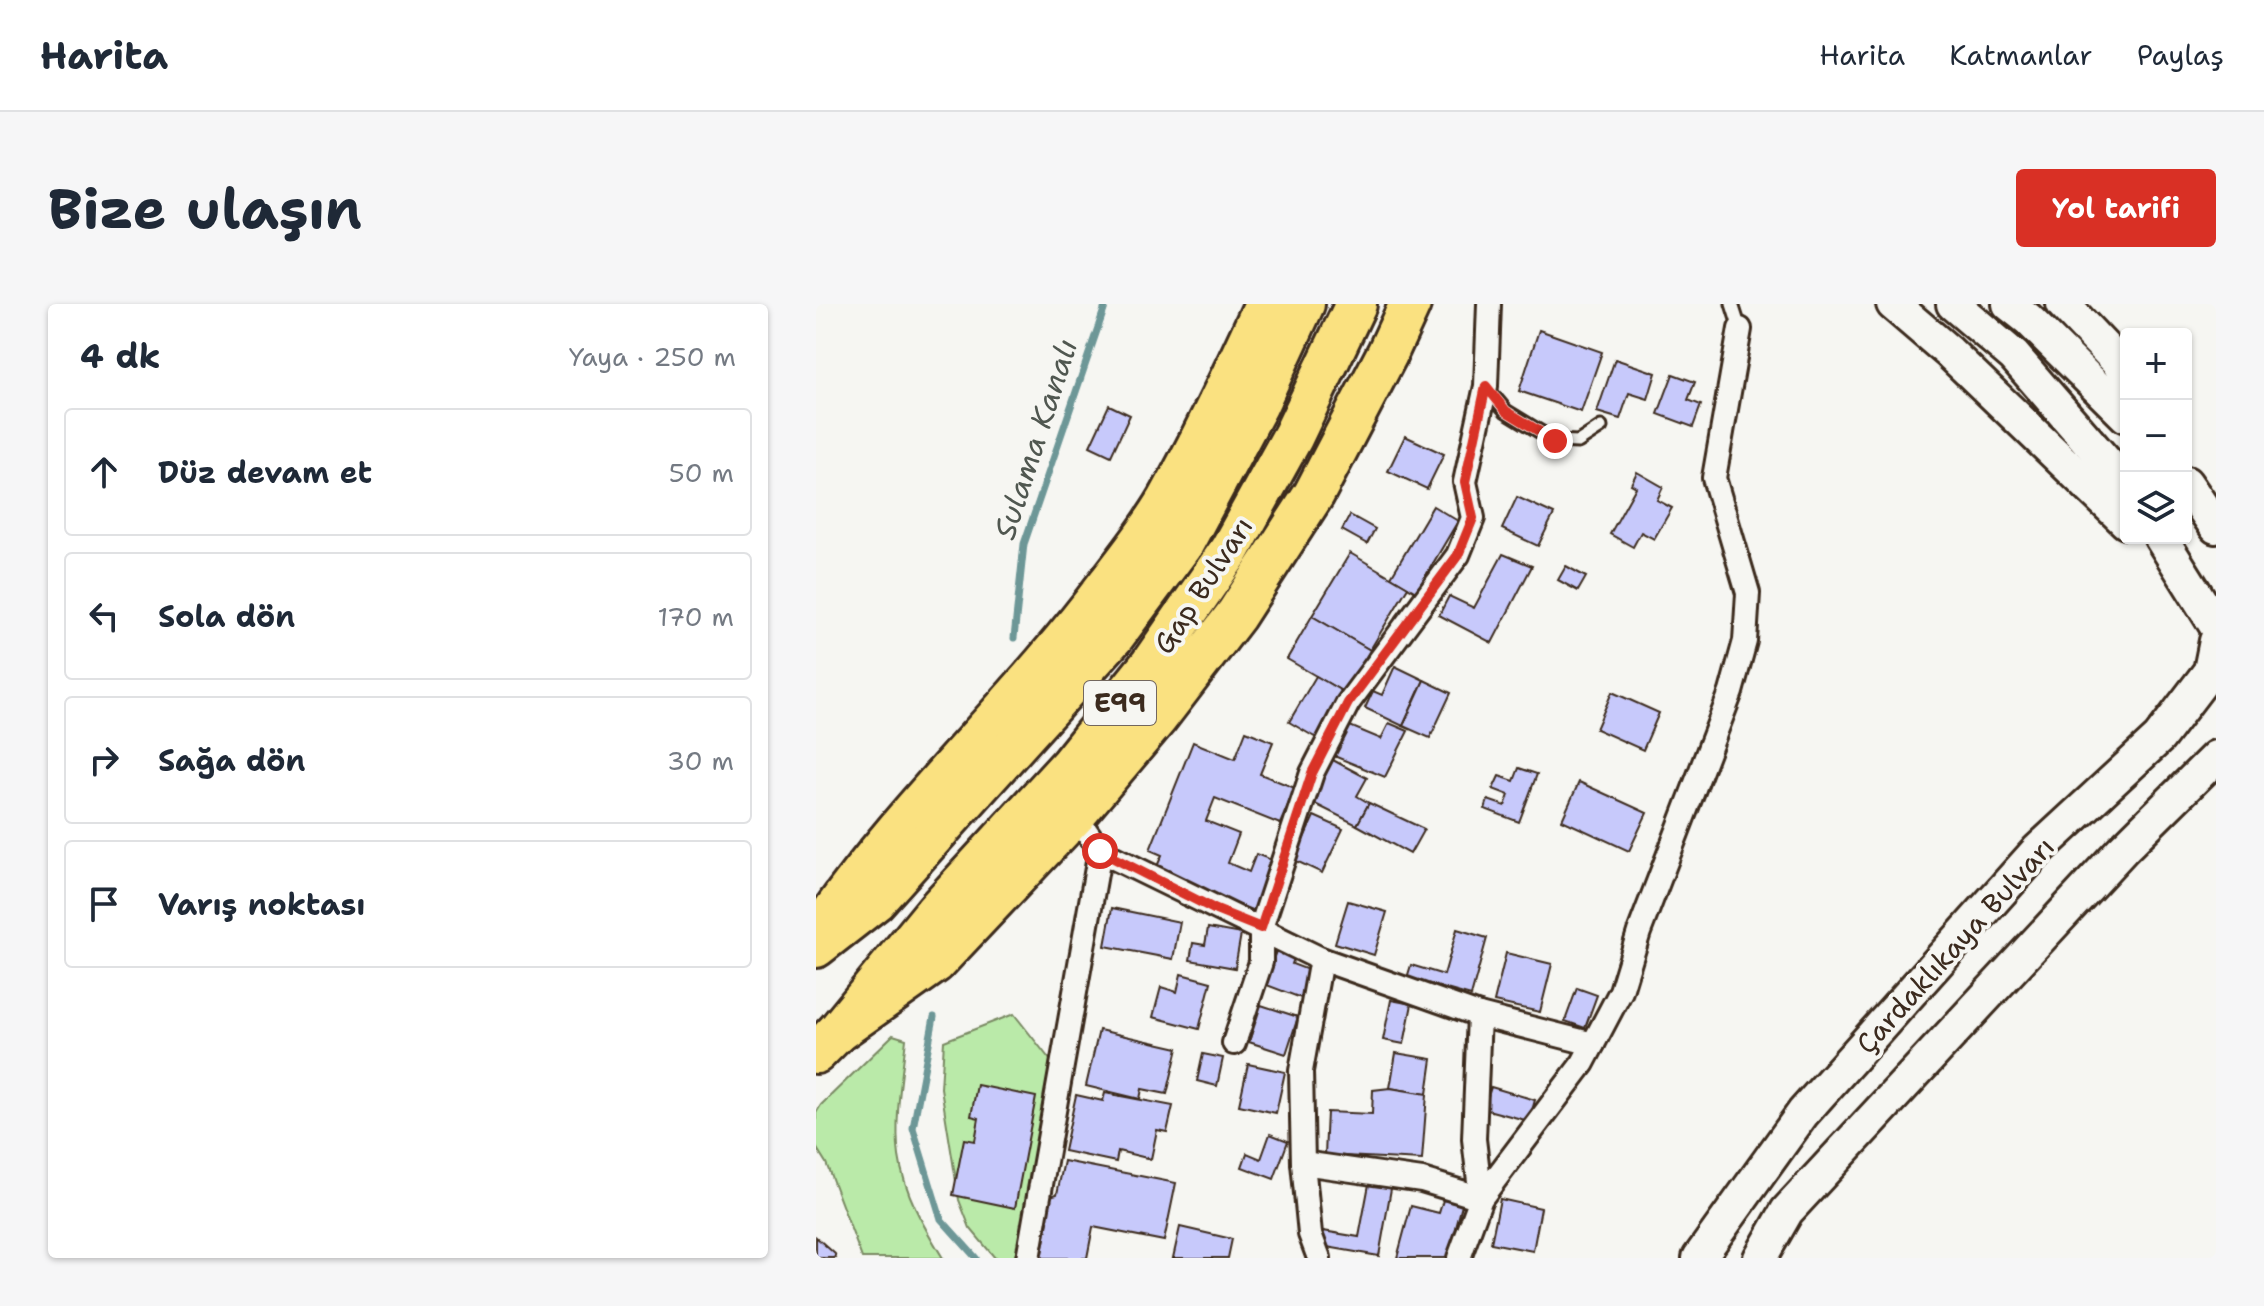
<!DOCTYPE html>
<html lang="tr">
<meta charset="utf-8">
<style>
:root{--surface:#fff;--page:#f6f6f7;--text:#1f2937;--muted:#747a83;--line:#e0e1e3;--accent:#d93025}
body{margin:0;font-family:"Shantell Sans",sans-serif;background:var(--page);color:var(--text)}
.controls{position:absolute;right:24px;top:24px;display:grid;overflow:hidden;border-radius:8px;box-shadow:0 2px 6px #0004}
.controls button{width:72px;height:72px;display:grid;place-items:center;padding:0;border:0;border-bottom:2px solid var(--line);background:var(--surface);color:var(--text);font:40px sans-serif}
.stop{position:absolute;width:24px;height:24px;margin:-18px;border:6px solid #d93025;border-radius:50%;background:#fff}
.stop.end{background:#d93025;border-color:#fff;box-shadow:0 2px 8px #0008}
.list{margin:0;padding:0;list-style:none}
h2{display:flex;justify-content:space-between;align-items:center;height:104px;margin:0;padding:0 32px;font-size:34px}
h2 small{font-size:26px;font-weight:400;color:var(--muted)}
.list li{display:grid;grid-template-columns:52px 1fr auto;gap:24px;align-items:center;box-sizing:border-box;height:128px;margin:0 16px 16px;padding:0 16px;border:2px solid var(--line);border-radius:8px}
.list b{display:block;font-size:30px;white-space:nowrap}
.list em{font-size:26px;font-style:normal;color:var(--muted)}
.icon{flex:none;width:44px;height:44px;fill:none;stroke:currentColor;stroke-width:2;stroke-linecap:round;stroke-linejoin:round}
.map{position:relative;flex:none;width:1400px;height:954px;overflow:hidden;border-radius:8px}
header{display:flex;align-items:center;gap:48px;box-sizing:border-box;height:112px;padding:0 40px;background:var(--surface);border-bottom:2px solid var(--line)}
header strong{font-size:38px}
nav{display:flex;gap:44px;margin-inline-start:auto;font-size:28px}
.intro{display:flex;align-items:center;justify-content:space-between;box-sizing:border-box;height:192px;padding:0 48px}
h1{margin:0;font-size:56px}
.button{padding:20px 36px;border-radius:8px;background:var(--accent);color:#fff;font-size:28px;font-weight:700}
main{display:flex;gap:48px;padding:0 48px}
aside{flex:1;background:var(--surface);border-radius:8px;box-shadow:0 2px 6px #0004}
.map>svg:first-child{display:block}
.green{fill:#baeaa9;stroke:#7a8a64;stroke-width:2}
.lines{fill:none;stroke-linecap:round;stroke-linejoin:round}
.stream{stroke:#6d9797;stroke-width:7}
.building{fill:#c7c9fb;stroke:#3b2a1e;stroke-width:2}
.lane-casing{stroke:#3b2a1e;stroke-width:17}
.street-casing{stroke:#3b2a1e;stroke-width:28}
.secondary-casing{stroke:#3b2a1e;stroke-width:38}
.highway-casing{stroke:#3b2a1e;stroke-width:46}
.lane{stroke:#f6f6f2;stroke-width:11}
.street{stroke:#f6f6f2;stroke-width:22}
.secondary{stroke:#f6f6f2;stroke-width:32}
.highway{stroke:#fae180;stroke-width:40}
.route{stroke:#d93025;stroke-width:10}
.labels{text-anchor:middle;stroke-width:8;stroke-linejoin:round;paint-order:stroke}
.shield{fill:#f6f6f2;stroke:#73675e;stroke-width:2}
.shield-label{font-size:26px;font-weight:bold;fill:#3b2a1e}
.street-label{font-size:28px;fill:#3b2a1e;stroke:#f6f6f2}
.water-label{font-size:30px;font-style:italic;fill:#505750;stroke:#f6f6f2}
</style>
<header>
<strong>Harita</strong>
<nav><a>Harita</a><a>Katmanlar</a><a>Paylaş</a></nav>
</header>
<div class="intro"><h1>Bize ulaşın</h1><a class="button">Yol tarifi</a></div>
<main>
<aside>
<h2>4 dk<small>Yaya · 250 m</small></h2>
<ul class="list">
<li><svg class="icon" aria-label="ahead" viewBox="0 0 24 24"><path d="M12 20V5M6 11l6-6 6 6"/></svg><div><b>Düz devam et</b></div><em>50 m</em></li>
<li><svg class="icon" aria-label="left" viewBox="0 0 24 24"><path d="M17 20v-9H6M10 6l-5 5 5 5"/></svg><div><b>Sola dön</b></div><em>170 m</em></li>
<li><svg class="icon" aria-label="right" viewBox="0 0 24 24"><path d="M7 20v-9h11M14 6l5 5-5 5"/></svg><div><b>Sağa dön</b></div><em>30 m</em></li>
<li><svg class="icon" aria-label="arrive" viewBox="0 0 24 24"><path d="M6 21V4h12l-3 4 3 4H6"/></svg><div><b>Varış noktası</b></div></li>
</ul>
</aside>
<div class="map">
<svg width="1400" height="954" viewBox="0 0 1400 954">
<rect width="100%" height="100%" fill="#f6f6f2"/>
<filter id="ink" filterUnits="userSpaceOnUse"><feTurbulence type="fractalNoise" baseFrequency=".0125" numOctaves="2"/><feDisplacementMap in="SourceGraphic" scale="16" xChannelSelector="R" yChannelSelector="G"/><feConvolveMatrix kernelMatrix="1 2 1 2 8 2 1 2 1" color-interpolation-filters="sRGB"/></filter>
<g filter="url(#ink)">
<g class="green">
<polygon points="198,710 242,766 237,785 229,788 204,954 179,954 154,924 143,896 125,784 128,737"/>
<path d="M77,731L90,735C86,772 78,815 83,852C88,889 108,923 127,954H46L10,859L0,843V809L5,801Z"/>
</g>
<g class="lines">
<g class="stream">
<polyline points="198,334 208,240 290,0"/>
<polyline points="118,713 97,824 125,915 160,954"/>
</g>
</g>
<g class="building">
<polygon points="723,26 786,48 765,108 703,87"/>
<polygon points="799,55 840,69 832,95 813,89 804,115 781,108"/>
<polygon points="857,70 879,78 872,96 885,101 877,123 842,110"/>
<polygon points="293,101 314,111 295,152 274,142"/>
<polygon points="589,132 628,150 611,185 572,167"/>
<polygon points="821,168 847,183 841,196 856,204 838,235 825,228 817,243 794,230 820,183 815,180"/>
<polygon points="701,193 738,210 722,242 686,225"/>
<polygon points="617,202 642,217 600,288 575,273"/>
<polygon points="534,211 559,225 551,240 526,226"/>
<polygon points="534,249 592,283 554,346 496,312"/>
<polygon points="687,250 716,262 676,339 623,311 633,292 658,304"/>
<polygon points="750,262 770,273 762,287 742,276"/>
<polygon points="496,312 554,346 529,389 471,355"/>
<polygon points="579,362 608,376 587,422 549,404 557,387 566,391"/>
<polygon points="500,372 529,389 502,435 473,418"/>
<polygon points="608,376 635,389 614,434 587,422"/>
<polygon points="796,388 843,409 827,446 780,425"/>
<polygon points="573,419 592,427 569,473 518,452 534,422 565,435"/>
<polygon points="430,427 457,438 444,470 479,484 464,520 399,494 390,517 423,530 412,559 433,568 440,550 463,559 443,609 339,567 346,551 334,546 377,438 419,455"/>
<polygon points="513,454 551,474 541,492 553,499 541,521 491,496"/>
<polygon points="703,464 721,470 703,518 669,505 672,496 689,502 693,491 677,485 683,472 698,477"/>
<polygon points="763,478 831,509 813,547 746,516"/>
<polygon points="553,499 608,525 594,550 541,521"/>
<polygon points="498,512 527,525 506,569 478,556"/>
<polygon points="532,597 571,608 558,651 519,639"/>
<polygon points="296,604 364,618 357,655 289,642"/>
<polygon points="392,624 425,630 419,664 374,656 377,639 389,641"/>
<polygon points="641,625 671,634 655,692 591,674 595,661 628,671"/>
<polygon points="462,642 480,649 476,660 495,667 485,694 448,680"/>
<polygon points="690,649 736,660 724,708 678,698"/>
<polygon points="365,670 395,678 383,725 337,713 345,683 361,688"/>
<polygon points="761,684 781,691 769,724 749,717"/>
<polygon points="575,696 596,700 588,740 567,736"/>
<polygon points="445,701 482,713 470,750 433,738"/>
<polygon points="283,726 362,744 351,790 326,785 324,795 270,782"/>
<polygon points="580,749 616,755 611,790 574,784"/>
<polygon points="387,750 407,754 401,782 381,777"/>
<polygon points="432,760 469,768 460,809 423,801"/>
<polygon points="161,781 220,793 199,904 137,891 148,835 159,837 163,814 155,812"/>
<polygon points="675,783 719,796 713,817 668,805"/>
<polygon points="574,784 611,790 606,856 509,851 511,808 556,810 557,786"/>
<polygon points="289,789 357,802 351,828 341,826 335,855 302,847 300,858 248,847 260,791 287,797"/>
<polygon points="454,830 472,837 458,875 426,863 431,849 445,855"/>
<polygon points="248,857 360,879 348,937 277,923 271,954 225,954 232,918 227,917 231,893 241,890"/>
<polygon points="554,875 576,879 563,952 505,942 507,927 543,933"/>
<polygon points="684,895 725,904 717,947 675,939"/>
<polygon points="627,896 646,901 632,954 581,954 595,902 623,909"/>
<polygon points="364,923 416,935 412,954 357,954"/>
<polygon points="0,933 19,950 20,954 0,954"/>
</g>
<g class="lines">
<g class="lane-casing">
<g id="lane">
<polyline points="916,0 924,25"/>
<polyline points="670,83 690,107 739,137 762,138 785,123"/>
</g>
</g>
<g class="street-casing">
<g id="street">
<polyline points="284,547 505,655 663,711 777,740"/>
<polyline points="418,739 445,658 445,624 496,469 532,399 642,251 657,214 649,178 670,82 673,0"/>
<polyline points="487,859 606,876 665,894 658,835 663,711"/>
<polyline points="212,954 284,547 259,511"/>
<polyline points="503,954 494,930 487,859 485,767 505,655"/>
<polyline points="643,954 665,894 767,759 805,687 823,628 915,388 929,337 932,289 898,174 924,25"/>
</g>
</g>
<g class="secondary-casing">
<g id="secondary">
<polyline points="1077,0 1133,48 1310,218"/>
<polyline points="1137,0 1198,52 1310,181"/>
<polyline points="1193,0 1212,15 1310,112"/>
<polyline points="1247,0 1302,58 1310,73"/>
<polyline points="1370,179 1400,223"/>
<polyline points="1345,234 1400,322"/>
<polyline points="883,954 987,809 1222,546 1343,434 1394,367 1400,337"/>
<polyline points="944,954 971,907 1306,546 1400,453"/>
</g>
</g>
<g class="highway-casing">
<g id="highway">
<path d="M11,616C95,496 205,397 292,280C313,253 335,225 352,196C388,132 419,66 449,0"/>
<polyline points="0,643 59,597 298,332 368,238 442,100 488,0"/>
<polyline points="21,728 119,659 259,511 341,414 420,311 498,190 571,50 594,0"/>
<polyline points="0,749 21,728 120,607 254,461 335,360 414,246 477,132 540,0"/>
</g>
</g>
<use href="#lane" class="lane"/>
<use href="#street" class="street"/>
<use href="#secondary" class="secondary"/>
<use href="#highway" class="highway"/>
</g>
</g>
<g class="lines" filter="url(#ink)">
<polyline class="route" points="284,547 400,606 445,624 496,469 532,399 642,251 657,214 649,178 670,82 690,107 739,137"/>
</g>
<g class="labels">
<rect class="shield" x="268" y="377" width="72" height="44" rx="6"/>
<g class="shield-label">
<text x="304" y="408">E99</text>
</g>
<g class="street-label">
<text transform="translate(387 281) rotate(-57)" y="10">Gap Bulvarı</text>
<text transform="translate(1139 641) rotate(-48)" y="10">Çardaklıkaya Bulvarı</text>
</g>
<g class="water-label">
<text transform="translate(220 135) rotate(-72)" y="10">Sulama Kanalı</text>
</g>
</g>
</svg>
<div class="controls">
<button>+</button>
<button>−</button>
<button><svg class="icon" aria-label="layers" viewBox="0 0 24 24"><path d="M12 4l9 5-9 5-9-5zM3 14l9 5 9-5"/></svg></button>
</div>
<div class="stop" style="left:284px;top:547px"></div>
<div class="stop end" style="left:739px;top:137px"></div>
</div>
</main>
